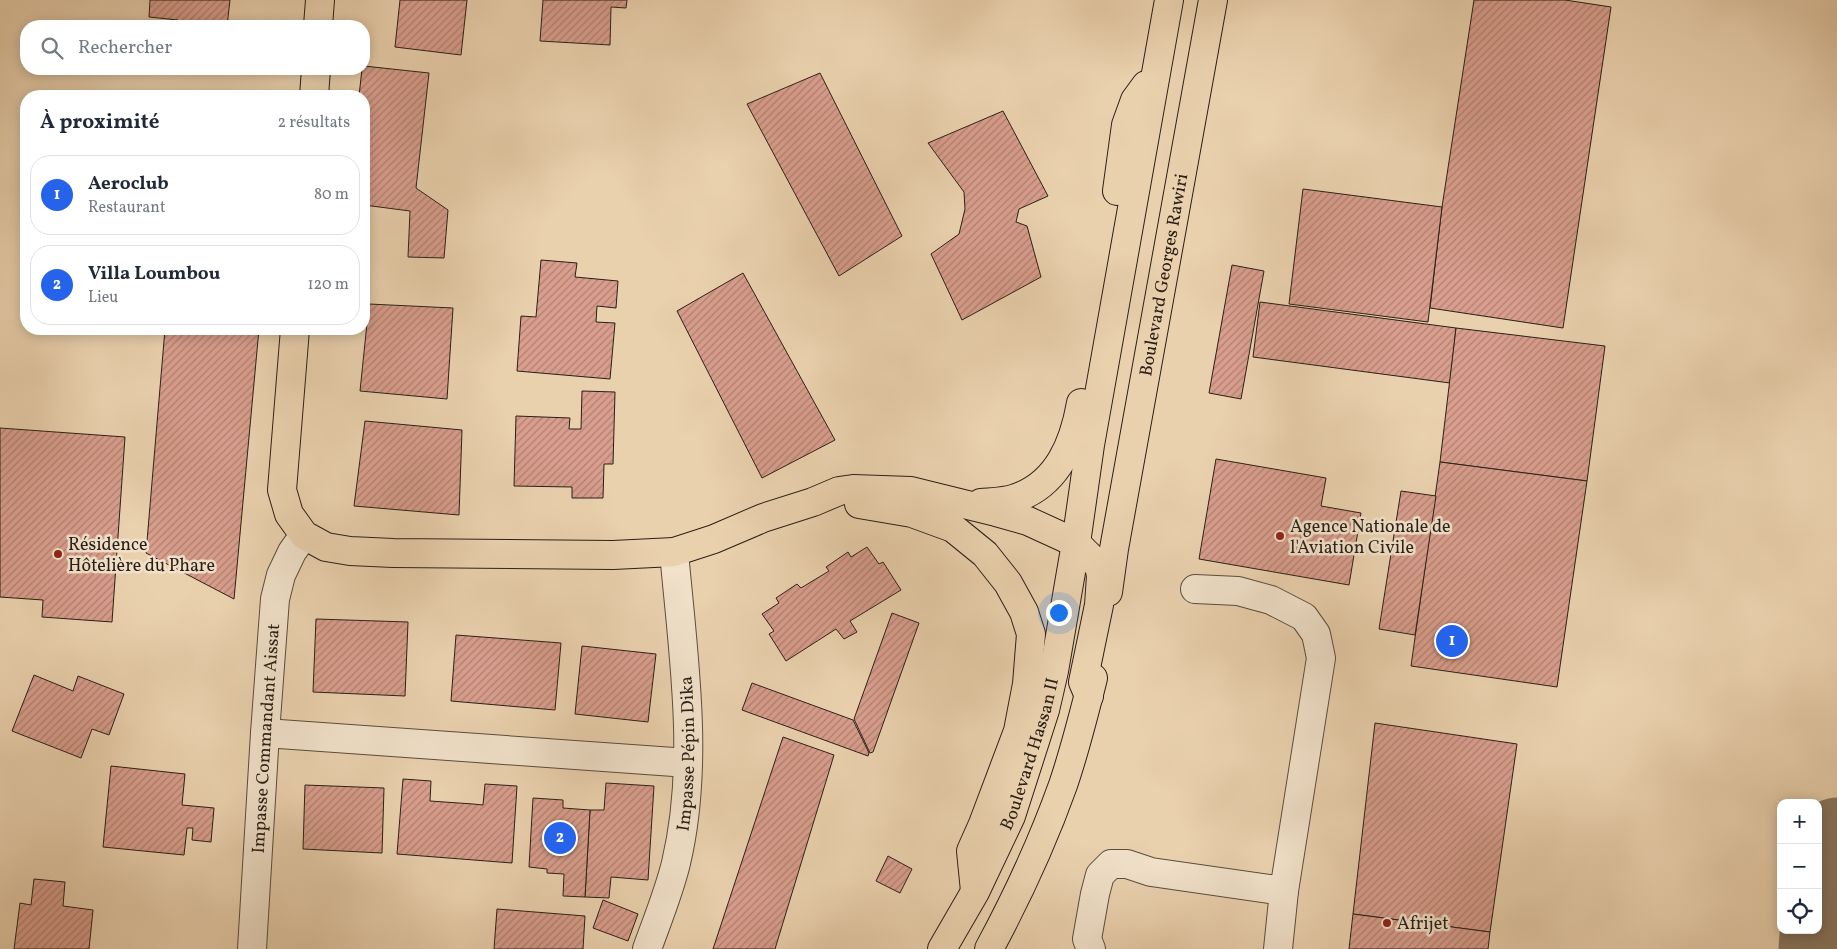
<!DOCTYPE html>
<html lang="fr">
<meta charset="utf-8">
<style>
:root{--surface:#fff;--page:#f6f6f7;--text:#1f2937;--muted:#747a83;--line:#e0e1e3;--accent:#2563eb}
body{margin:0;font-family:Vollkorn,serif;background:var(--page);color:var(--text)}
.controls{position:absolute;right:15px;bottom:15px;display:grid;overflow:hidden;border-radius:10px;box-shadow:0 2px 12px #0003}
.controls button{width:45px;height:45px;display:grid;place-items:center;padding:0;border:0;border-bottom:1px solid var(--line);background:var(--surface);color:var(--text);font:25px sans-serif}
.you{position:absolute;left:1058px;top:612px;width:18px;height:18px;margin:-12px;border:4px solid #fff;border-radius:50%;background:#1a73e8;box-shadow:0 0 0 8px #1a73e833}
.badge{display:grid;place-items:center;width:32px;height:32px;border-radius:50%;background:var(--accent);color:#fff;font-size:16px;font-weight:700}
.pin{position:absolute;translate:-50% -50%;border:2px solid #fff;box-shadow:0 1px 5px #0006}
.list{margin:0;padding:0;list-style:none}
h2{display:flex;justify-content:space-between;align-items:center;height:65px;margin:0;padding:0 20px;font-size:21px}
h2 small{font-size:16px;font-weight:400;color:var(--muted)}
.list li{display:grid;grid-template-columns:32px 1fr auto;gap:15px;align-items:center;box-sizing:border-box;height:80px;margin:0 10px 10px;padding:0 10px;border:1px solid var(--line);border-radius:20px}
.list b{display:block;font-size:19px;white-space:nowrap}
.list p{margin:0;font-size:16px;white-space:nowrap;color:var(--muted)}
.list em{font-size:16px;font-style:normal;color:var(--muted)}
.icon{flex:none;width:28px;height:28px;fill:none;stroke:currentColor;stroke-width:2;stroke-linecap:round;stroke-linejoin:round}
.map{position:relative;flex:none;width:1837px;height:949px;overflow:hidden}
.search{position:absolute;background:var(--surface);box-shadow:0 2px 12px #0003;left:20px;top:20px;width:350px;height:55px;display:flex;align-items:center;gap:12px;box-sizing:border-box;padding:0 18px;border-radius:20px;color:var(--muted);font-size:19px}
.panel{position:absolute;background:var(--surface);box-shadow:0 2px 12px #0003;left:20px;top:90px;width:350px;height:245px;border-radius:20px}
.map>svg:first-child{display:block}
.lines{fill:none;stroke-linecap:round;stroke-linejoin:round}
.taxiway{stroke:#8a7862;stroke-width:85}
.building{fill:url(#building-hatch);stroke:#2a1f17}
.minor-casing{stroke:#5a4c3d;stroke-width:30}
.major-casing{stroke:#2a1f17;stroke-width:30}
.minor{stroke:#f1e1ca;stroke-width:28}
.major{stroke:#ead1ae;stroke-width:28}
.poi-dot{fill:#8f2418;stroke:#f1e1ca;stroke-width:2}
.labels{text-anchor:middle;stroke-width:5;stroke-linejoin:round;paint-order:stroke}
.street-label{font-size:18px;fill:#2a1f17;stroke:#f1e1ca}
.poi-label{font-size:18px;fill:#2a1f17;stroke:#f1e1ca;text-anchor:start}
</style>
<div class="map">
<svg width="1837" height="949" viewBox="0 0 1837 949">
<defs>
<pattern id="building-hatch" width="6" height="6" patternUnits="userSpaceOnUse" patternTransform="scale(1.25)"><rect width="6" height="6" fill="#d99e8d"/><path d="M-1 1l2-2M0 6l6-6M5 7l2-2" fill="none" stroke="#b08072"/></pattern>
</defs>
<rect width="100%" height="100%" fill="#ead1ae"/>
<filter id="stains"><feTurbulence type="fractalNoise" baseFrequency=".004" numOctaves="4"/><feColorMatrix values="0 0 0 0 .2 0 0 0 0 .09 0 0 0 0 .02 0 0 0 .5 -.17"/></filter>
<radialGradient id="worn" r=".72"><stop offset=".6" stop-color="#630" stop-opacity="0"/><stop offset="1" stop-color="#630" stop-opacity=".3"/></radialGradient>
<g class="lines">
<polyline class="taxiway" points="1821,949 1824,909 1837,840"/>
</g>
<g class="building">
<polygon points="150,0 230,0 227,26 177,26 178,20 149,17"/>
<polygon points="400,0 467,0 461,55 395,47"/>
<polygon points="543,0 627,0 626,8 611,7 610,45 540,41"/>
<polygon points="1474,0 1565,0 1611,7 1563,328 1430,308 1442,207"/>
<polygon points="364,66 429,73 416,188 448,210 444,258 408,257 410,211 364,205 364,96 359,96 362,69 364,69"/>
<polygon points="820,73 902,236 839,276 747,104"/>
<polygon points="1003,111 1048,196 1019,209 1016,222 1027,226 1041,277 962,320 931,254 959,234 965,209 964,192 928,143"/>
<polygon points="1303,189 1442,207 1428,322 1289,304"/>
<polygon points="541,260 577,263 575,277 618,281 616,308 597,306 596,322 615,323 610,379 517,371 521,316 536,317"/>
<polygon points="1232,265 1264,271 1241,399 1209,393"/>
<polygon points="743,273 835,440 762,478 677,311"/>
<polygon points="1260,302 1456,328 1450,383 1253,357"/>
<polygon points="369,304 453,308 447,399 360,391"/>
<polygon points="1456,328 1605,346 1587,481 1440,462"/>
<polygon points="165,329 259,329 234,599 146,553"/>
<polygon points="582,391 615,392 613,464 604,464 603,498 572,498 572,487 514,486 516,416 570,418 569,429 581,429"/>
<polygon points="365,421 462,430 459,515 354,506"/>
<polygon points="0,428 125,437 112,622 42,617 43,600 0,597"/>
<polygon points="1216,459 1326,478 1321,506 1361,513 1349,585 1199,559"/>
<polygon points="1440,462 1587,481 1557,687 1411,666"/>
<polygon points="1401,491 1436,496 1415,635 1379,629"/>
<polygon points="867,547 879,564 883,562 901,590 850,621 857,632 844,639 836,629 786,661 769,634 774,631 762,614 779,603 776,598 797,584 801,588 829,571 826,567 848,552 851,557"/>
<polygon points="892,613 919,623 873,752 870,753 854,719"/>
<polygon points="316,619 408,622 405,696 313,692"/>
<polygon points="456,635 561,643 555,710 451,701"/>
<polygon points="582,646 656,654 648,722 575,714"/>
<polygon points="34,675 73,691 78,676 124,694 109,735 92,729 81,758 12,731"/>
<polygon points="752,683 853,720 869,753 868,756 742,710"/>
<polygon points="1375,723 1517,744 1490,932 1353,914"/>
<polygon points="783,737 834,755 775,949 713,949"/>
<polygon points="111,766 185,774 182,805 214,808 211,842 192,840 193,828 187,828 184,855 103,847"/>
<polygon points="403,779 431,781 430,801 473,804 483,805 485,784 517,786 512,863 397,854"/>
<polygon points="606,783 654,786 648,880 611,877 609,898 585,897 590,810 604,810"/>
<polygon points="305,785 384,788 382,853 303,849"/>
<polygon points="533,798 563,800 563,808 590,810 585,897 563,896 564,874 547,873 547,869 529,867"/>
<polygon points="888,856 912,869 900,893 876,881"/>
<polygon points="34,879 65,882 63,906 93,910 89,949 14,949 20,903 31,905"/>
<polygon points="603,900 638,914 628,941 593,928"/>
<polygon points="497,909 585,916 583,949 494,949"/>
<polygon points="1353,914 1490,932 1488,949 1349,949"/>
</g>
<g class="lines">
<g class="minor-casing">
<g id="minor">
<polyline points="1195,589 1238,591 1271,600 1304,617 1316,634 1321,658 1284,891 1278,949"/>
<polyline points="265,733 688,763"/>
<path id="s1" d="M252,949L265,733L275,599L281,575L292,552L304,535"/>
<path id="s2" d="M647,949C657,921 669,892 676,863C700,762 683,654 674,552"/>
<polyline points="1091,949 1087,939 1095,894 1100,875 1111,864 1127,864 1151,872 1284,891"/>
</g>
</g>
<g class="major-casing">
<g id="major">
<polyline points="318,26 320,0"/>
<polyline points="314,96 316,69"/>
<polyline points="1117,191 1126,125 1135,100 1146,85"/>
<polyline points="295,329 282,490 289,514 304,535 326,547 350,551 393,553 613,555 674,552 714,539 763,518 813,502 839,491 853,489 911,491 996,512 1028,521 1076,543 1099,566 1101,576 1099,605 1083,682 1089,696"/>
<path d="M981,503C992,502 1005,502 1016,498C1058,484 1074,443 1081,403"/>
<polyline points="859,504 912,513 953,528 985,554 1008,583 1024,612 1031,634 1027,684 1018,731 983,824 971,851 975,891"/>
<path id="s3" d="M1108,592L1114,549L1213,0"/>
<path id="s4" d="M942,949L975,892L1011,816L1045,710L1054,671L1076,543L1090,445L1169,0"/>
<path d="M989,949C1017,897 1043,841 1063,785C1075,750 1084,714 1093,678"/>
</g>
</g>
<use href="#minor" class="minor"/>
<use href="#major" class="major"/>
</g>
<g class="poi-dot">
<circle cx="1280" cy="536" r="5"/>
<circle cx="58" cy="554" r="5"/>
<circle cx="1387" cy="923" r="5"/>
</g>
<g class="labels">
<g class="street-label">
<text dy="6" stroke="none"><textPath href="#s3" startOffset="322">Boulevard Georges Rawiri</textPath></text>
<text dy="6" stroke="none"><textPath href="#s1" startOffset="211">Impasse Commandant Aissat</textPath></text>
<text dy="6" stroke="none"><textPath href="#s2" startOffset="201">Impasse Pépin Dika</textPath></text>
<text dy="6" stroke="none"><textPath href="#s4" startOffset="215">Boulevard Hassan II</textPath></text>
</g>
<g class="poi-label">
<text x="1290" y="532">Agence Nationale de<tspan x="1290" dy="21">l'Aviation Civile</tspan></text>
<text x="68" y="550">Résidence<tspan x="68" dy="21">Hôtelière du Phare</tspan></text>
<text x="1397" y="929">Afrijet</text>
</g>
</g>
<rect width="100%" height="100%" filter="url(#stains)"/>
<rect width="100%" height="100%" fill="url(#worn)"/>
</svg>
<div class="controls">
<button>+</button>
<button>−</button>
<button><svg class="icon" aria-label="locate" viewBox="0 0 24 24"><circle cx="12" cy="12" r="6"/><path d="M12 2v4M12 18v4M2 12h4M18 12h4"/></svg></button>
</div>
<div class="you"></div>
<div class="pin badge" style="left:1452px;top:641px">1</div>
<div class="pin badge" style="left:560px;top:838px">2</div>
<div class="search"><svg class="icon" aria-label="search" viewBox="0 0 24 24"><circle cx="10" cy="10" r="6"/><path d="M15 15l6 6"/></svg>Rechercher</div>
<section class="panel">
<h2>À proximité<small>2 résultats</small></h2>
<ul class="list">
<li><span class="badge">1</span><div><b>Aeroclub</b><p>Restaurant</p></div><em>80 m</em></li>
<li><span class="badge">2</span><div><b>Villa Loumbou</b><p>Lieu</p></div><em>120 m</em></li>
</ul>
</section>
</div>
